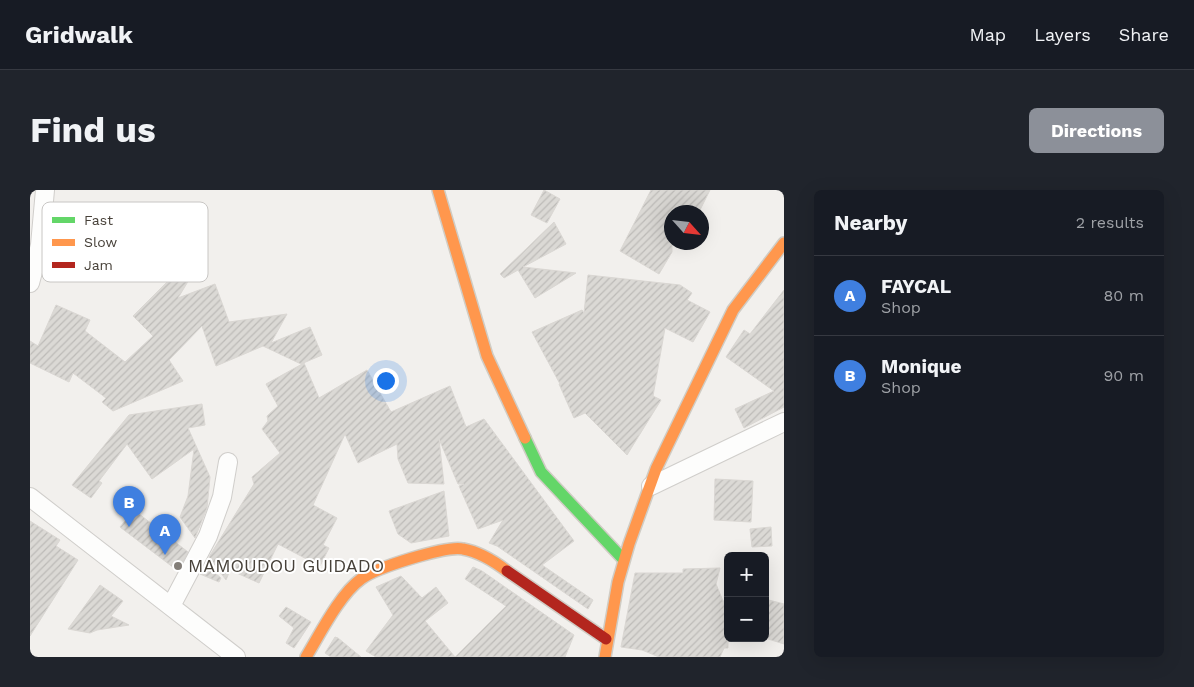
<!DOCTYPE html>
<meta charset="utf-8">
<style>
:root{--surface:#171b24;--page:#20242c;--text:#f1f3f6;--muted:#9ea1a6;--line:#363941;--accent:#8c9099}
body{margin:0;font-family:"Work Sans",sans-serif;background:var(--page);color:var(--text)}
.controls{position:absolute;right:15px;bottom:15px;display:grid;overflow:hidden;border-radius:8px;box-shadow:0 5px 20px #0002}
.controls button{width:45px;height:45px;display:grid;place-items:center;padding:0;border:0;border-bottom:1px solid var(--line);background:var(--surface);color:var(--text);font:25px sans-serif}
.compass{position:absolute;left:634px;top:15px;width:45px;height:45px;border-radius:50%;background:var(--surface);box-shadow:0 5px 20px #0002;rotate:117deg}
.you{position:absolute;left:355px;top:190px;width:18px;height:18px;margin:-12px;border:4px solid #fff;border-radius:50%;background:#1a73e8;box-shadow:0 0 0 8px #1a73e833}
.badge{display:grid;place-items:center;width:32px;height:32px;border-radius:50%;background:var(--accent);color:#fff;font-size:16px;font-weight:700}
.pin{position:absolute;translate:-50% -41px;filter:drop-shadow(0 1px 2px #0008)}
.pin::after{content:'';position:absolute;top:26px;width:18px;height:15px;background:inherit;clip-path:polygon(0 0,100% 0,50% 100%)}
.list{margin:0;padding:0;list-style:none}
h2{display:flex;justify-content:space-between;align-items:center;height:65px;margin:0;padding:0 20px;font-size:21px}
h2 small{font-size:16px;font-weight:400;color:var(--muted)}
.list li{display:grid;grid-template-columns:32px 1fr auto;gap:15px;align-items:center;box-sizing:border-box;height:80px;padding:0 20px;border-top:1px solid var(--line)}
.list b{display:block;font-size:19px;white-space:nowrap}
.list p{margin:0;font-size:16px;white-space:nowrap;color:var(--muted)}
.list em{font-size:16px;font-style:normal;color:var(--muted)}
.map{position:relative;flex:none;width:754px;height:467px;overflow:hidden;border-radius:8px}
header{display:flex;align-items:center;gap:30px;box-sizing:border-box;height:70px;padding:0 25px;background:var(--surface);border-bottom:1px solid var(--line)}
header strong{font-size:24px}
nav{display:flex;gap:28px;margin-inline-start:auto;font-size:18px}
.intro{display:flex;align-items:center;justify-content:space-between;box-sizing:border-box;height:120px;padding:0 30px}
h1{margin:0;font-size:35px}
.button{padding:12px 22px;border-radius:8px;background:var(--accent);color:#fff;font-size:18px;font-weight:700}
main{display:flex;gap:30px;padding:0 30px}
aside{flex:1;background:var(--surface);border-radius:8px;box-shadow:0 5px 20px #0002}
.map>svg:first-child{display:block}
.building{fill:url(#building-hatch);stroke:#dad7d3}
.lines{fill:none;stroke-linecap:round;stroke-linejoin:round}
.street-casing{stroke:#d0cecb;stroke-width:20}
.fast-casing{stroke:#d0ccc4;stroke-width:14}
.slow-casing{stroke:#d0ccc4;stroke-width:14}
.jam-casing{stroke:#d0ccc4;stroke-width:14}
.street{stroke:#fdfdfc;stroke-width:18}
.fast{stroke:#63d668;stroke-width:11}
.slow{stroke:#ff974d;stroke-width:11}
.jam{stroke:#b3261e;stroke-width:11}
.poi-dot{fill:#837e78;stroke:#fff;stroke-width:2}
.labels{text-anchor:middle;stroke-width:4;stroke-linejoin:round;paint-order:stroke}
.poi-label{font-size:18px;fill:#474139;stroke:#fff;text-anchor:start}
.key{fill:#fff;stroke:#c8c6c4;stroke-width:1}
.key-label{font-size:14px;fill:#474139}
</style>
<header>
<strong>Gridwalk</strong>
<nav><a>Map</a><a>Layers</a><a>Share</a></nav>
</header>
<div class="intro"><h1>Find us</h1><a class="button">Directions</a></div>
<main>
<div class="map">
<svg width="754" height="467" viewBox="0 0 754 467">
<defs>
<pattern id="building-hatch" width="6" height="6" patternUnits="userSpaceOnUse" patternTransform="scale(1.25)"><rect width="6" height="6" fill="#dbd9d5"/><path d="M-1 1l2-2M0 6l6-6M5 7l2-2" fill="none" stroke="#bdbbb8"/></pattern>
</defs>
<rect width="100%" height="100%" fill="#f2f0ed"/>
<g class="building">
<polygon points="514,0 530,9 517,33 501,25"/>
<polygon points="621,0 680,0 669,22 642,22 642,62 629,84 590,61"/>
<polygon points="524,32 536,54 493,77 546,83 505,108 488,80 474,88 470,84"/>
<polygon points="140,58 159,70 169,61 174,65 148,108 185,94 199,132 257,124 241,153 280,137 292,165 271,174 233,156 186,176 172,136 139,170 153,191 83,221 72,212 76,208 43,183 39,192 0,173 0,151 8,156 26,115 60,130 55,141 95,172 123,146 103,126 143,86 128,78"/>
<polygon points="558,85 650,95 662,103 657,110 680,122 663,152 635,138 623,206 631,210 597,265 555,223 544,228 529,194 530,194 502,142 552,120 554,123"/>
<polygon points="754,100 754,217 714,238 705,219 744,201 696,167 714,140 720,144"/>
<polygon points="274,173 289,208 337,180 361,222 420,196 436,237 454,229 544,351 512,375 563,410 558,419 467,356 459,353 473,330 448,339 429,296 434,294 428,294 409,249 414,294 378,293 368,269 367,254 328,273 315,244 283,315 307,328 293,355 299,358 290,376 248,354 229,393 200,380 196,390 179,367 224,294 222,287 250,263 232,239 238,231 237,226 248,216 236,194"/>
<polygon points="172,214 175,235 158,238 180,287 177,318 165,348 150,327 158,306 164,259 122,289 97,254 69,291 72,293 61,308 42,295 99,225"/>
<polygon points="685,289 723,291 721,332 684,330"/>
<polygon points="414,301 419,346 381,353 368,344 359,321"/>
<polygon points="104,320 158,362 148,381 90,337"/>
<polygon points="0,331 30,350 26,356 48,370 0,446"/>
<polygon points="741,337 742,356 722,357 720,339"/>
<polygon points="175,375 191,388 189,392 170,384"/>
<polygon points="443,377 452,381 544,445 535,467 346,467 336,461 363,425 346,397 371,386 392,408 406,397 418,413 395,431 425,467 476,416 435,389"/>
<polygon points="690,378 686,394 693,411 698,411 698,458 694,458 690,467 629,467 612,460 591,457 605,383 653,383 653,379"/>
<polygon points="70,395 93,411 81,426 99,435 67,440 60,443 38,439"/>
<polygon points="735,409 754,414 754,454 735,448"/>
<polygon points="256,417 281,432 264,458 256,453 264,438 249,426"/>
<polygon points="305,447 308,448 331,467 301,467 295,463"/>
</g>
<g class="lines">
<g class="street-casing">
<g id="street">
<polyline points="0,93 10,55 15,0"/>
<polyline points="621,296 754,232"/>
<polyline points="0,307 206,467"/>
<polyline points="141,416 178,346 192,307 198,272"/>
</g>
</g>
<g class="fast-casing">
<polyline id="fast" points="495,248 511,282 593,369"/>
</g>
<g class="slow-casing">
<g id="slow">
<polyline points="408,0 457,166 495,248"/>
<path d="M276,467C290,444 310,404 331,389C345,378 417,355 433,359C450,362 464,371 477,381"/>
<polyline points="575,467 588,392 599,354 626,279 703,120 754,53"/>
</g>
</g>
<g class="jam-casing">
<polyline id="jam" points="477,381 576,449"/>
</g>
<use href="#street" class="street"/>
<use href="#fast" class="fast"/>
<use href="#slow" class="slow"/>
<use href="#jam" class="jam"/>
</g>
<circle class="poi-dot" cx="148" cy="376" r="5"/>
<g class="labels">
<g class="poi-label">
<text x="158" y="382">MAMOUDOU GUIDADO</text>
</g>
</g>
<rect x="12" y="12" width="166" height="80" rx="8" class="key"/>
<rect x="22" y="27" width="23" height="6" fill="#63d668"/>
<rect x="22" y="49" width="23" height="7" fill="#ff974d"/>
<rect x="22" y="72" width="23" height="6" fill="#b3261e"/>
<g class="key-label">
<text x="54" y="35">Fast</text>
<text x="54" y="57">Slow</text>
<text x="54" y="80">Jam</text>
</g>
</svg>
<div class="controls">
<button>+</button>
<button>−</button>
</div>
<svg class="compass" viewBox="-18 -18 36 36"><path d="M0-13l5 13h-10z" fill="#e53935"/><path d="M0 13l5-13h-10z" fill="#9ea1a6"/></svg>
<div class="you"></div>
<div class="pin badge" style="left:135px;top:365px;background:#3f7fe0">A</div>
<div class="pin badge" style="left:99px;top:337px;background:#3f7fe0">B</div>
</div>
<aside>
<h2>Nearby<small>2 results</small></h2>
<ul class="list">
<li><span class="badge" style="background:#3f7fe0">A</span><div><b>FAYCAL</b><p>Shop</p></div><em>80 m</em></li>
<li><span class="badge" style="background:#3f7fe0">B</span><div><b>Monique</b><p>Shop</p></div><em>90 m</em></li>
</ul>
</aside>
</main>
